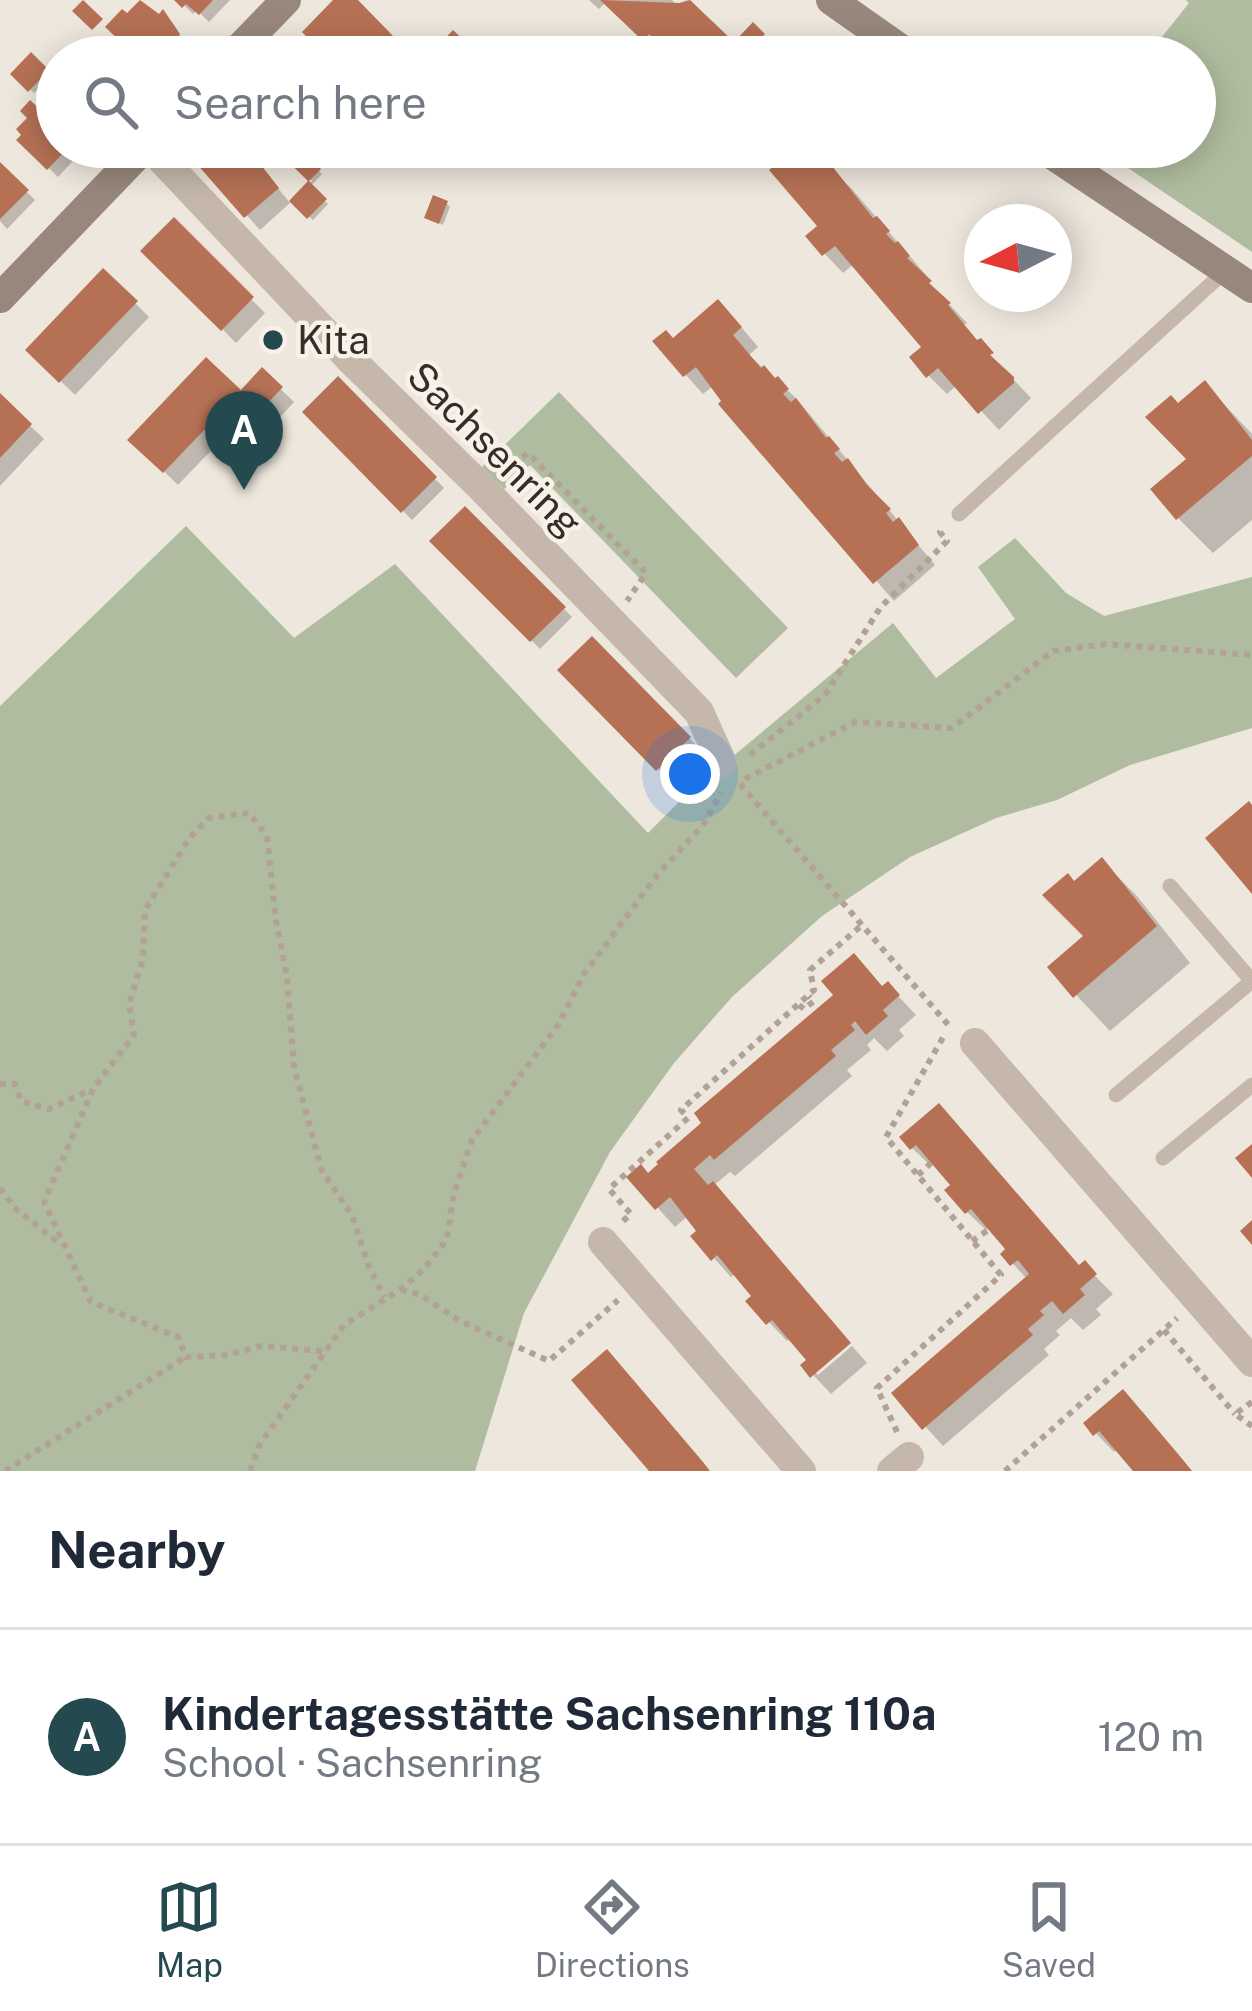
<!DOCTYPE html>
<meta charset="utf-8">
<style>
:root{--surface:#fff;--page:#f2f2f3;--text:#1f2937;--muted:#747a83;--line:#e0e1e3;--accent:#244a4f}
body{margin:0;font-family:"Public Sans",sans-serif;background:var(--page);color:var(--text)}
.compass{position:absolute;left:964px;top:204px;width:108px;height:108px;border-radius:50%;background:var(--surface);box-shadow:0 6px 30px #0003;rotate:264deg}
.you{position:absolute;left:690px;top:774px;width:42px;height:42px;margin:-30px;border:9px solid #fff;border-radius:50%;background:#1a73e8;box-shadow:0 0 0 18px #1a73e833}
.badge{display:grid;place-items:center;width:78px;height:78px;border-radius:50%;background:var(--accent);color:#fff;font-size:39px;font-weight:700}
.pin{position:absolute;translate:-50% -99px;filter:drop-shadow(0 3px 6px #0008)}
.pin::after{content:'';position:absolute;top:63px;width:42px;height:36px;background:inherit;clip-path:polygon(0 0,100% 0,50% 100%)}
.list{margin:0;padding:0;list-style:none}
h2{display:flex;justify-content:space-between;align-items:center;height:156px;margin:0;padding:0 48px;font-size:51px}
h2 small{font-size:39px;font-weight:400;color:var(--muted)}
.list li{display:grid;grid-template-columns:78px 1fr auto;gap:36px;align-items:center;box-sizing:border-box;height:216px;padding:0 48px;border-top:3px solid var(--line)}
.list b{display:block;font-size:45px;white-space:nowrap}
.list p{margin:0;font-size:39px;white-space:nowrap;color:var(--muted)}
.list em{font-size:39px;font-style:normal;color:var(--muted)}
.icon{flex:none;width:66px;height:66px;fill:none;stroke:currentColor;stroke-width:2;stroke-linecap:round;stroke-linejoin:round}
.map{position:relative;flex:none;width:1252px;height:1471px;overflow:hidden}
.search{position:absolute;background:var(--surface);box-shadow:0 6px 30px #0003;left:36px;right:36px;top:36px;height:132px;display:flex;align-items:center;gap:30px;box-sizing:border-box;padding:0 42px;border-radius:66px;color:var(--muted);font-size:45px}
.sheet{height:372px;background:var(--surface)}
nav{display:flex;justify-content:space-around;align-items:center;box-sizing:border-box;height:168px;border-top:3px solid var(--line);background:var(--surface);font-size:33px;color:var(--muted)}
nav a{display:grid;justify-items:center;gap:6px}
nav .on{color:var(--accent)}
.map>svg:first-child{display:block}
.green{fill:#b0bc9f}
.shadow{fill:#0003}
.building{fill:#b67154}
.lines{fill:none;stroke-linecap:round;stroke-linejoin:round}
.path{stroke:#b1a295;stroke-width:6;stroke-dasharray:6 6;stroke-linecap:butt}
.lane{stroke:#c5b8aa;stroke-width:15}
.street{stroke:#c5b8aa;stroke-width:30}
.secondary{stroke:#98887c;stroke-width:30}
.poi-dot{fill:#244a4f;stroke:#f7f1e8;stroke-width:4.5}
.labels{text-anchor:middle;stroke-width:9;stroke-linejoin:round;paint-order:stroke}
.poi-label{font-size:39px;fill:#342d29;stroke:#f7f1e8;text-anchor:start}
.street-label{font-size:39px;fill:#342d29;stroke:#f7f1e8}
</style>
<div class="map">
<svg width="1252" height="1471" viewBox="0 0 1252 1471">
<rect width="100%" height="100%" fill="#eee7dd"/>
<g class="green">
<polygon points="1186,0 1252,0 1252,252 1097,147 1195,147 1195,57 1146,57 1189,3"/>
<polygon points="559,392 788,628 736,678 530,465 504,489 482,467"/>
<polygon points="186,526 294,638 395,564 648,833 684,797 893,623 936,678 1015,619 978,567 1015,538 1066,593 1104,616 1252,577 1252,728 1130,765 1057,800 996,818 910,857 822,916 732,997 674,1063 610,1152 524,1313 475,1471 0,1471 0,706"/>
</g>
<g class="shadow">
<polygon points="179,0 230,0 209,22 197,10 193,14"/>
<polygon points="338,0 353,0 401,47 391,57 354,57 350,53 346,57 330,57 306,32"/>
<polygon points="589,0 672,0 679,7 686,0 734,47 753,27 766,39 749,57 677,57 660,41 653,48 606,2 599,9"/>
<polygon points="159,18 171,22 186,44 174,57 141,57"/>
<polygon points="31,57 51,76 34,93 14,74"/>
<polygon points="57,121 57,147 85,148 58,177 20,140"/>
<polygon points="186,147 245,147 290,203 260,230"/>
<polygon points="278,147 294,147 322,174 310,187 328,204 313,220 293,201 312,181"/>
<polygon points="801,147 809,147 852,189 926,275 924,278 967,323 964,325 979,343 1031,398 999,430 957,385 947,394 929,376 913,358 925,348 854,264 843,273 809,237 821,226"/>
<polygon points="0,166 35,200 7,229 0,221"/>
<polygon points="446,203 450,207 443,225 428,217"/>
<polygon points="174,222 265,313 236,343 145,251"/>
<polygon points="104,272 149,317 75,395 29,350"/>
<polygon points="737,322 758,347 749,355 796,398 935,565 894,601 722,404 725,402 713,386 703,394 656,342 673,342"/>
<polygon points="262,371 294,402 243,457 223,438 178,485 132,440 241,394"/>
<polygon points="338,380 444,488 412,520 306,412"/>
<polygon points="1205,384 1252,434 1252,520 1213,553 1178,518 1190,459 1178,407"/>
<polygon points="0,397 44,439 0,486"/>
<polygon points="465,510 572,617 540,649 433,541"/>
<polygon points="592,640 698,747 667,778 561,670"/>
<polygon points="1102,861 1137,896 1190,963 1110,1031 1051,968 1088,937 1075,884"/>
<polygon points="854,957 883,989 888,985 916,1015 899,1030 904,1036 887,1051 874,1038 867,1045 871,1050 847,1070 852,1076 735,1176 730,1172 713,1186 849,1342 814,1371 818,1375 852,1346 867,1363 831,1394 804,1365 810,1361 791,1338 787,1341 749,1301 755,1296 736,1273 731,1277 694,1236 700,1231 688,1216 675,1227 630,1177 640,1168 648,1176 662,1165 660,1162 705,1123 698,1114 837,996 825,981"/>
<polygon points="939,1107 1080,1268 1084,1265 1113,1294 1096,1309 1101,1315 1083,1330 1071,1318 1056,1331 1060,1335 1044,1349 1049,1355 943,1446 895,1393 1027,1279 1004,1254 1009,1250 990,1227 986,1230 967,1212 954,1185 935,1162 931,1166 912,1148"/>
<polygon points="1142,1411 1192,1471 1137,1471 1118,1449 1114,1452 1087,1424"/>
</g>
<g class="building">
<polygon points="83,0 103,19 92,30 72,11"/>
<polygon points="140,0 159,14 163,9 180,34 157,57 137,57 105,27 122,9 127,13"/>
<polygon points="174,0 213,0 199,15 186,4 182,8"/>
<polygon points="333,0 358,0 394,37 374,57 350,57 339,47 326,57 302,32"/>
<polygon points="600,0 679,3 690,0 734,42 753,22 765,34 742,57 732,57 726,51 720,57 673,57 649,34 643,41"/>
<polygon points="453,30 473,49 465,57 427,57"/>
<polygon points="31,52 49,70 28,92 10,74"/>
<polygon points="30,100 43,112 48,108 57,116 57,147 69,147 47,170 16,140 21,135 16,129 27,118 20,111"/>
<polygon points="182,147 247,147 279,188 244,218"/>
<polygon points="273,147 298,147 321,169 309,181 327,199 307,219 289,201 308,181"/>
<polygon points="797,147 817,147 873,218 877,216 890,231 886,234 895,243 898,241 910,256 907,258 932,281 929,283 951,303 948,305 977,340 981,338 994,353 990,355 1014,377 1014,383 978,414 938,368 926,378 909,357 921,347 835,246 822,256 805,236 817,226 769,170"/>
<polygon points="0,162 29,190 0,219"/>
<polygon points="433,195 448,201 439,224 424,218"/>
<polygon points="174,217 254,297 221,331 140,251"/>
<polygon points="103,268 138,301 59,383 25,350"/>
<polygon points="718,299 742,327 733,335 761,368 764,365 775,378 778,376 789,389 783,394 791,402 796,398 826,438 829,436 840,449 834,453 842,462 848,458 867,485 891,509 886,513 893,522 899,517 919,545 873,584 718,404 721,401 696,367 683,377 652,341 666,330 673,338"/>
<polygon points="206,357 241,390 262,367 283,387 227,446 207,427 163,473 127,440"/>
<polygon points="338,376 437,477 401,513 302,412"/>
<polygon points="1205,380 1252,440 1252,456 1176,520 1150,489 1186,459 1145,417 1171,395 1178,403"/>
<polygon points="0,393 32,424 0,458"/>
<polygon points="465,506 566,607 530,642 429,541"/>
<polygon points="592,636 691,737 656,771 557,670"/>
<polygon points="1249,801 1252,805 1252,894 1205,838"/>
<polygon points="1102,857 1157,926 1073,998 1047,967 1083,936 1042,895 1068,873 1074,881"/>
<polygon points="854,953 882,986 888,981 900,995 883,1010 888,1016 866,1035 855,1021 851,1025 855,1030 831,1050 836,1056 714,1160 710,1155 694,1169 708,1185 713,1181 851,1343 810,1378 800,1365 806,1360 800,1353 772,1320 766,1325 745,1301 751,1296 717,1255 711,1261 690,1236 696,1231 670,1197 655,1210 626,1177 641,1164 648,1173 658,1164 656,1162 701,1123 694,1113 833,995 821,981"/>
<polygon points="939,1103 1079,1265 1085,1260 1097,1274 1080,1289 1085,1295 1063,1314 1052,1301 1040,1311 1044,1315 1028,1329 1033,1335 922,1430 891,1393 1029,1274 1018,1260 1010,1266 1000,1254 1005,1249 971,1209 965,1214 944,1190 950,1185 916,1145 910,1150 899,1137"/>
<polygon points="1252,1144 1252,1178 1235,1158"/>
<polygon points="1252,1220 1252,1245 1240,1231"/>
<polygon points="607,1349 703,1462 710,1471 649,1471 571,1380"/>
<polygon points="1123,1389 1178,1454 1192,1471 1133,1471 1099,1431 1093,1436 1083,1423"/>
</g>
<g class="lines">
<g class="path">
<polyline points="503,471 528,453 646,573 627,601"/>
<polyline points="750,755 825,695 880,608 947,541 940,532 943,528"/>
<polyline points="745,779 855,722 952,728 1053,651 1106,644 1252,655"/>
<polyline points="740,784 951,1028"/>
<polyline points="799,1005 804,1009 814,1001 809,996"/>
<polyline points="0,1084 15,1084 21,1101 49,1109 90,1090"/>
<polyline points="918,1175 931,1163"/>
<polyline points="0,1188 14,1207 61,1245"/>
<polyline points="623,1221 631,1214 609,1189 688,1118 681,1110 814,990 810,970 861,926"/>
<polyline points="972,1241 988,1230"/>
<polyline points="401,1290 419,1294 460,1321 549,1361 618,1300"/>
<polyline points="1164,1330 1235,1414"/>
<polyline points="322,1351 262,1346 226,1355 186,1357 178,1337 91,1302 44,1202 93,1089 134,1035 129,1004 143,959 145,910 190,837 209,818 249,813 267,836 276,921 287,976 294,1067 315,1146 322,1171 352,1215 369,1267 384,1297"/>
<polyline points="1252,1402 1235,1414 1252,1426"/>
<polyline points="897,1432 877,1388 1001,1275 886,1137 945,1034"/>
<polyline points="5,1471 184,1358"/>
<polyline points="250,1471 260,1444 344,1325 400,1290 424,1269 447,1239 454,1193 472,1140 558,1025 584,974 658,874 703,825 721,793"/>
<polyline points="1005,1471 1177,1318"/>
</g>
<g class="lane">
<polyline points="959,514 1224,272"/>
<polyline points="1116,1095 1252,981 1170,886"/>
<polyline points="1163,1158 1252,1085"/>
</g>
<g class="street">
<polyline points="150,147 351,360 481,487 699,712 722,763"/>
<polyline points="975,1043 1252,1362"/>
<polyline points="603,1242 801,1471"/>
<polyline points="892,1471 909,1457"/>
</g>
<g class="secondary">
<polyline points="831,0 912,57"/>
<polyline points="231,57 286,0"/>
<polyline points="1041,147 1252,288"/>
<polyline points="0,298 145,147"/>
</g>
</g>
<circle class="poi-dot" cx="273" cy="340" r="12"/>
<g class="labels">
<g class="poi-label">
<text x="297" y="354">Kita</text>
</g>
<g class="street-label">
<text transform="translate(495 449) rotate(45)" y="14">Sachsenring</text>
</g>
</g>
</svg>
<svg class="compass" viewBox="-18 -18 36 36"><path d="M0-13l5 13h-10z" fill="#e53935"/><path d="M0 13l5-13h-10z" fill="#747a83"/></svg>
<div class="you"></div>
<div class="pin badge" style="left:244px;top:490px">A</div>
<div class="search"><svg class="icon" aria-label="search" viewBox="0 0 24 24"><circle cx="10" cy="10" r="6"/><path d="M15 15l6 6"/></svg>Search here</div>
</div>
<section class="sheet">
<h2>Nearby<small></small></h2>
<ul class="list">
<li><span class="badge">A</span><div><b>Kindertagesstätte Sachsenring 110a</b><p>School · Sachsenring</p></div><em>120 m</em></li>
</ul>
</section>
<nav>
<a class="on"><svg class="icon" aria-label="map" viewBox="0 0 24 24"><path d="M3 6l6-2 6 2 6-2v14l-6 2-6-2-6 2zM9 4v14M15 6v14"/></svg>Map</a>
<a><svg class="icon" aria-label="directions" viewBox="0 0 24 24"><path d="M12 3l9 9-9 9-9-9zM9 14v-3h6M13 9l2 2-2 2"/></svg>Directions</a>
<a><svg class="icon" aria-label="saved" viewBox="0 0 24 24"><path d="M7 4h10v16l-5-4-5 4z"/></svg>Saved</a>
</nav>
